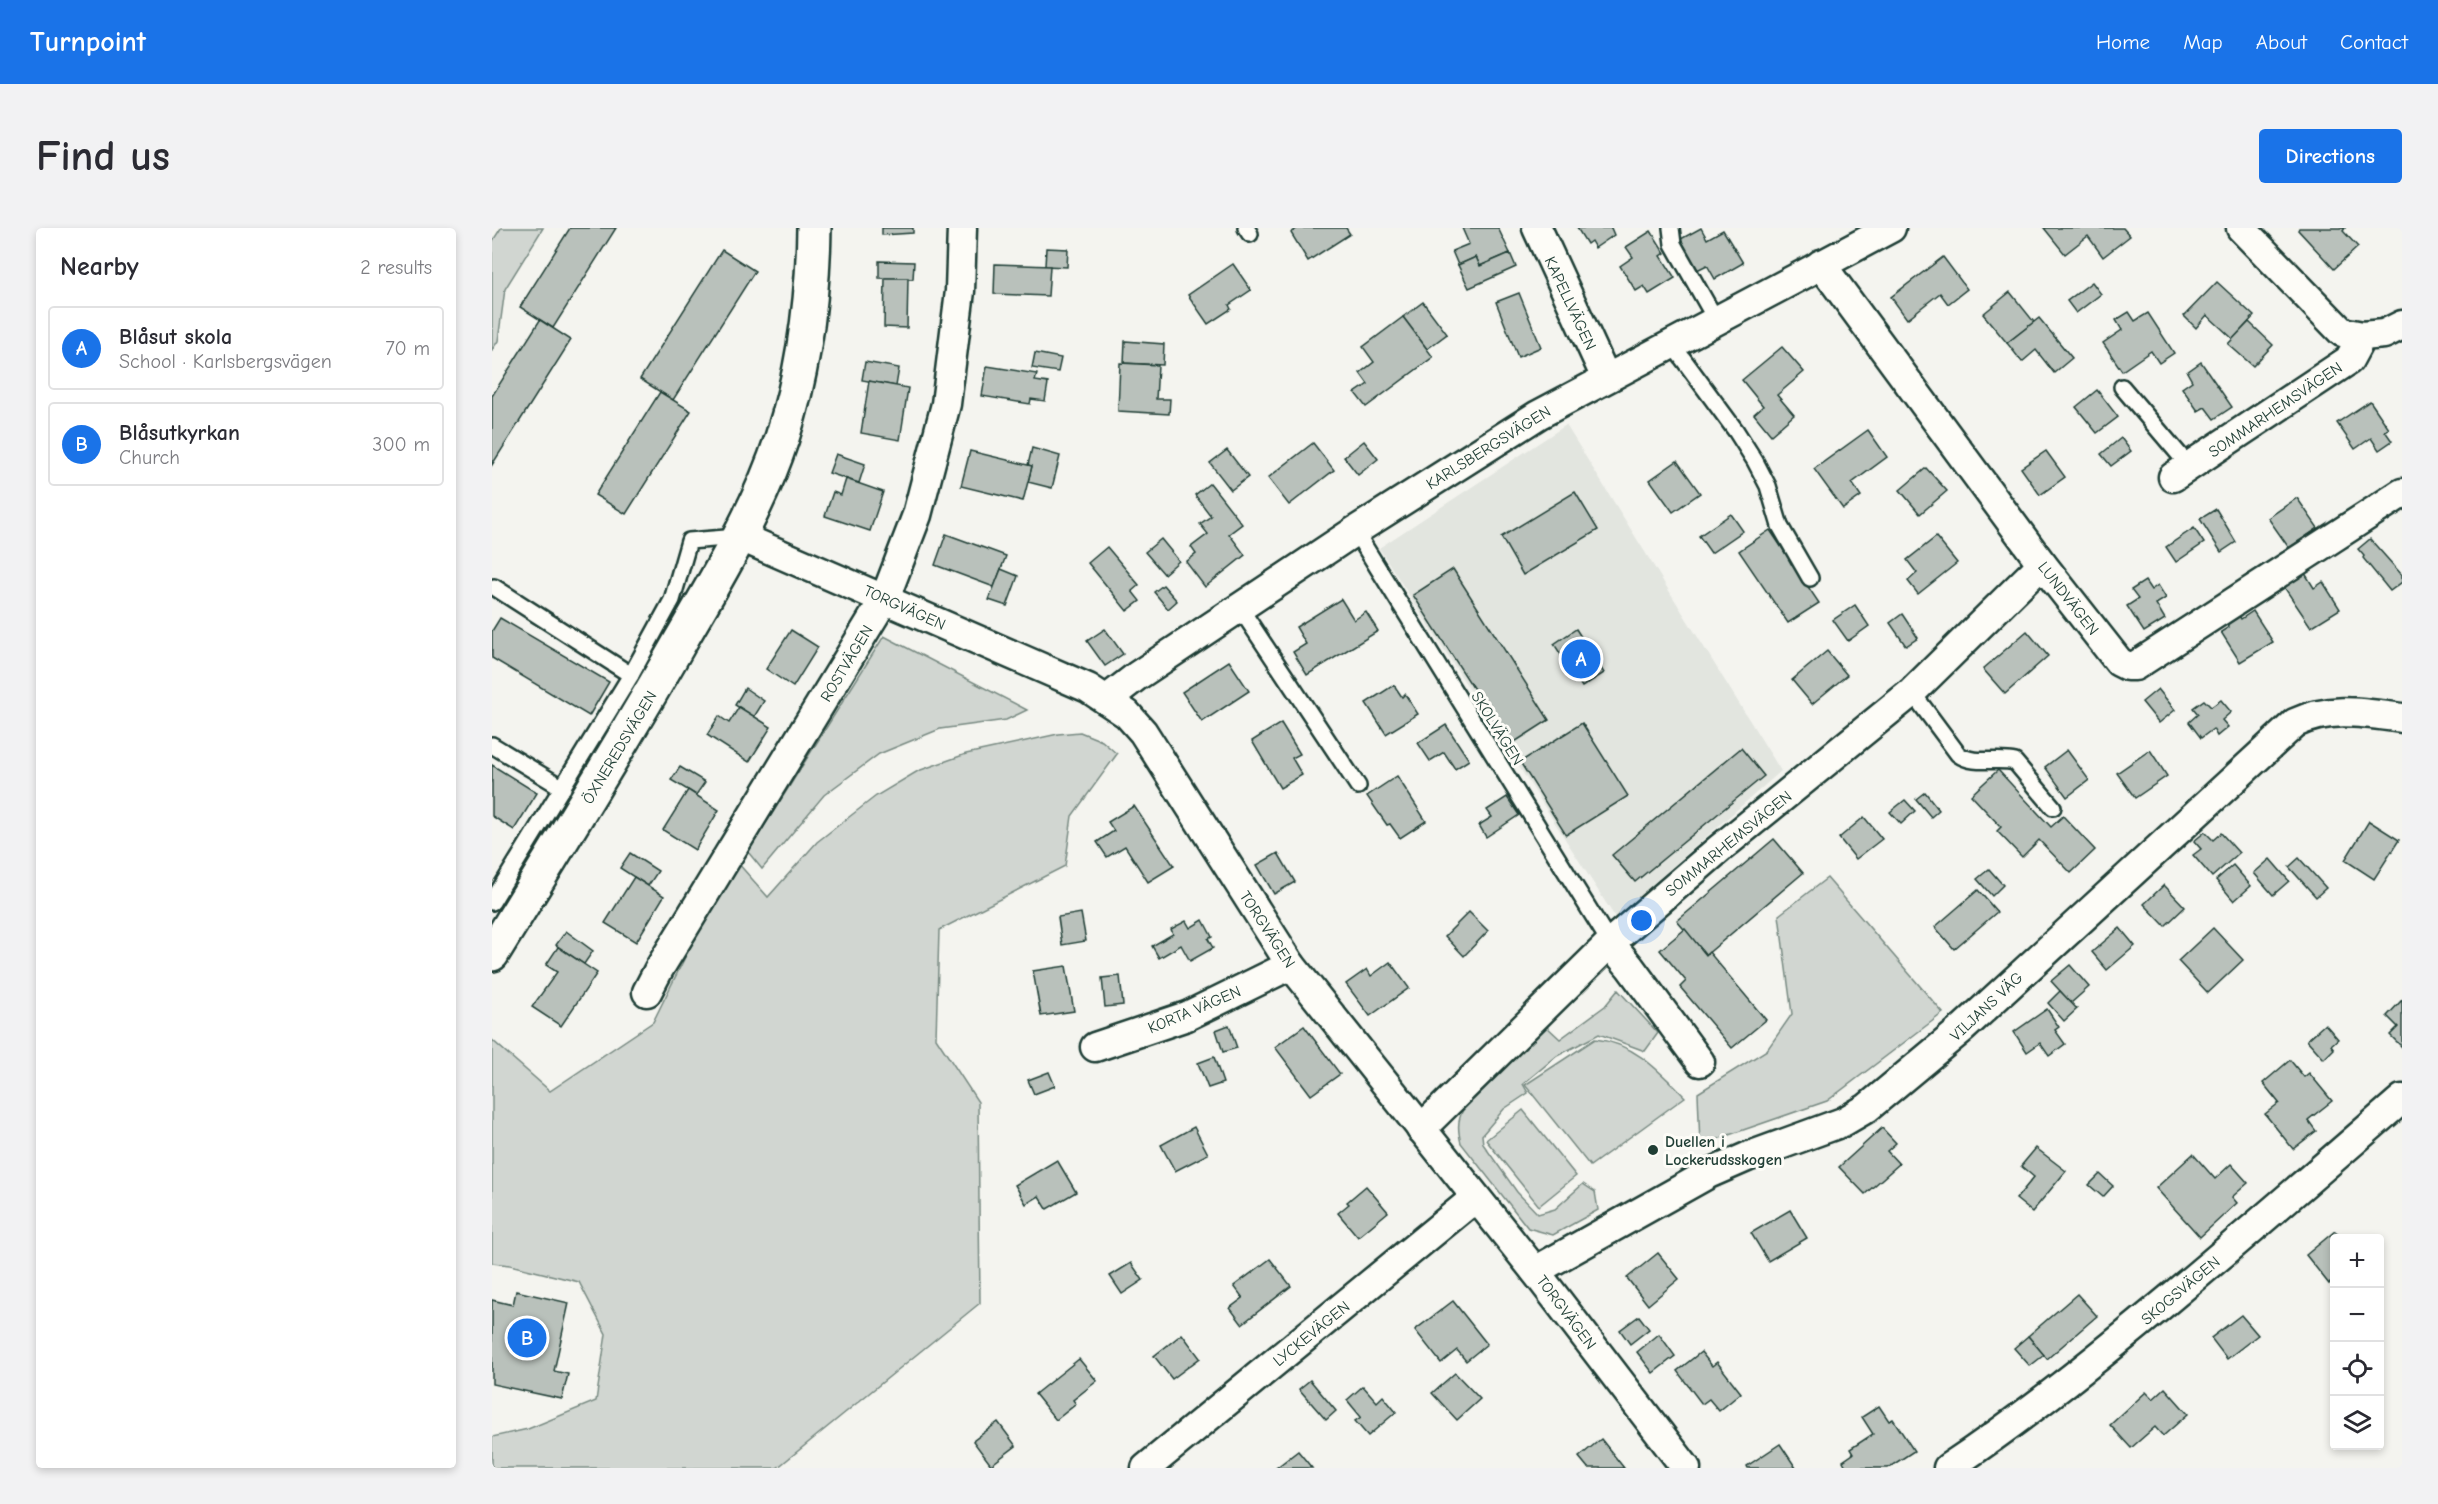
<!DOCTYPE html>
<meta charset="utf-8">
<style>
:root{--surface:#fff;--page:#f2f2f3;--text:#2b2b33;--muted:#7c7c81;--line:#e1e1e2;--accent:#1a73e8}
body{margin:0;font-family:"Comic Neue",sans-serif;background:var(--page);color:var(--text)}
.controls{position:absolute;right:18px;bottom:18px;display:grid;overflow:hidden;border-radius:6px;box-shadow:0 3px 9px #0003}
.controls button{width:54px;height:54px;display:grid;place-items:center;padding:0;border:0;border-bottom:2px solid var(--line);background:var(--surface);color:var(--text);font:30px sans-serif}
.you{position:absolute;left:1150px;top:693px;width:21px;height:21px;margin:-15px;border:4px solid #fff;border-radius:50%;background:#1a73e8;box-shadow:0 0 0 9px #1a73e833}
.badge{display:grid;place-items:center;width:39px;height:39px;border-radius:50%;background:var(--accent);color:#fff;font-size:20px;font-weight:700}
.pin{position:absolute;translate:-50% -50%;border:3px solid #fff;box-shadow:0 2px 6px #0006}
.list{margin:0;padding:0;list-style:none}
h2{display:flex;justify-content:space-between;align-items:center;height:78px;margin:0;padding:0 24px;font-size:26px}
h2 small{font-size:20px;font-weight:400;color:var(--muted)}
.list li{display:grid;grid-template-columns:39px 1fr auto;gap:18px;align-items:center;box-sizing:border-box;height:84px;margin:0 12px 12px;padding:0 12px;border:2px solid var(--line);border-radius:6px}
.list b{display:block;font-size:22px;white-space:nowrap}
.list p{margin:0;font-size:20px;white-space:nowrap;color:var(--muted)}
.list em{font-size:20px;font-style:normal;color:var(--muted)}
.icon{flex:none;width:33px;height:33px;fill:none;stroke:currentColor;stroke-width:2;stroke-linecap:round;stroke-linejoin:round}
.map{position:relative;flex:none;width:1910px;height:1240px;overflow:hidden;border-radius:6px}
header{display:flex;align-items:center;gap:36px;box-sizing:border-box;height:84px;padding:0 30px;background:var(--accent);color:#fff}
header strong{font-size:28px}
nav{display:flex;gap:33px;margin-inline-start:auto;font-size:21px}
.intro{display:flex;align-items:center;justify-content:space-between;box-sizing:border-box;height:144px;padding:0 36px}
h1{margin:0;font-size:42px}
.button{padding:15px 27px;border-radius:6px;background:var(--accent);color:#fff;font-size:21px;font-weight:700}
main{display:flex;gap:36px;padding:0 36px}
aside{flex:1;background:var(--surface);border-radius:6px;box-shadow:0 3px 9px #0003}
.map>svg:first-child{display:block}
.built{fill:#e2e5df}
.green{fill:#d1d6d1;stroke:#788a82;stroke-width:1.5}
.building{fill:#b9c1bb;stroke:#1f3d34;stroke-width:1.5}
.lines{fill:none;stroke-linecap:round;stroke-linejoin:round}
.lane-casing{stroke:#1f3d34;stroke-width:20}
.street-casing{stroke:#1f3d34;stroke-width:33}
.secondary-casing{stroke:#1f3d34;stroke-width:38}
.lane{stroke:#fdfcf7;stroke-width:15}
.street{stroke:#fdfcf7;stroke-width:28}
.secondary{stroke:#fdfcf7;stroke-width:33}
.poi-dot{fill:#1f3d34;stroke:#fdfcf7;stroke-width:2}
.labels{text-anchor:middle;stroke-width:6;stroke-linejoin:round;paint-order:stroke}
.street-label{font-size:16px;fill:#1f3d34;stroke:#fdfcf7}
.poi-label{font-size:16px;font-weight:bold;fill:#1f3d34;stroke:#fdfcf7;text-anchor:start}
</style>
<header>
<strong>Turnpoint</strong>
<nav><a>Home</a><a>Map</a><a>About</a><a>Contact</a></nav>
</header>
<div class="intro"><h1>Find us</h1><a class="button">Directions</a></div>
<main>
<aside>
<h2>Nearby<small>2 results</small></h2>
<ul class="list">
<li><span class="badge">A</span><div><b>Blåsut skola</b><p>School · Karlsbergsvägen</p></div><em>70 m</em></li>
<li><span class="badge">B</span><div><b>Blåsutkyrkan</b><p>Church</p></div><em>300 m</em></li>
</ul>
</aside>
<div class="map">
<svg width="1910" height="1240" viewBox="0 0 1910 1240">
<rect width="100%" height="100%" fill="#f4f4ef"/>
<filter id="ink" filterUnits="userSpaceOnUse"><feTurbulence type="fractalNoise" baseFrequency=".0167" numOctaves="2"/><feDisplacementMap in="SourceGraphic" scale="12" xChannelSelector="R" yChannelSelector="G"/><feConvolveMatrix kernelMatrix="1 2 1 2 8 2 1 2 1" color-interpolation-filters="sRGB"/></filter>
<g filter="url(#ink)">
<polygon class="built" points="1074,197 1289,543 1123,689 887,320"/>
<g class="green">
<polygon points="9,0 51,0 13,61 6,113 0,122 0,14"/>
<polygon points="392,408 535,482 514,492 448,501 387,526 332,567 270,641 256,624"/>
<polygon points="588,504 610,513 625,526 580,588 573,638 447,702 444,810 486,874 488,1075 285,1240 0,1240 0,1209 36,1201 104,1173 114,1106 87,1054 18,1037 0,1035 0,812 58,863 161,794 208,699 245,634 276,669 325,614 384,568 426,543 474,526 566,506"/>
<polygon points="1335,650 1451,785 1335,873 1208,917 1206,865 1275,822 1300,786 1287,687"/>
<path d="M1126,762L1166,805L1153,823L1107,806L1065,828L1031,856L1036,865L1012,881L990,907L991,916L1025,964L1046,986L1063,981L1091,956L1103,964L1106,982L1061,1007L1036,1000L969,915C966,903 965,893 971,882L1054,798L1068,811L1113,778Z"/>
<path d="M1103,811C1142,815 1167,843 1193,869L1098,938L1033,857Z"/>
<polygon points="1031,882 1084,948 1047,978 994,912"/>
</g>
<g class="building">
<polygon points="78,0 124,0 61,100 28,79"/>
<polygon points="390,0 421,0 421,5 390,7"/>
<polygon points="806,0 854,0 858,6 816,33 799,5"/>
<polygon points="970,0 1006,0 1018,25 988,38 984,29 966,37 960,23 977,16"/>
<polygon points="1085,0 1119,0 1122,7 1103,20 1099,13 1095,16"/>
<polygon points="1209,0 1215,11 1231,2 1251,35 1223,51 1215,37 1205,42 1187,12"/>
<polygon points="1552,0 1631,0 1638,8 1611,29 1596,8 1573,26"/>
<polygon points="1807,0 1853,0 1851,3 1866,19 1842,41 1806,2"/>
<polygon points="1159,3 1173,25 1169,28 1183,50 1157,66 1152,58 1144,63 1128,38 1141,29 1134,19"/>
<polygon points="554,20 576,21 575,39 553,38"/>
<polygon points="230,22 263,43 181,172 148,151"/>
<polygon points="1018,25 1024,39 977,60 966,37 984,29 988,38"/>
<polygon points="1451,29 1475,61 1456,76 1448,65 1415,91 1399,69"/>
<polygon points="387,33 422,34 421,51 387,50"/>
<polygon points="503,36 558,38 556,68 502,66"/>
<polygon points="741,36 759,62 737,77 739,81 716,96 696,67"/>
<polygon points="393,50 416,50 415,100 392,99"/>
<polygon points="1600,54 1609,66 1584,85 1575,73"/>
<polygon points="1725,54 1762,88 1741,111 1715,87 1704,100 1692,88"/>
<polygon points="1518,64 1542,94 1515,115 1491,86"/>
<polygon points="1027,65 1049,119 1026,129 1004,74"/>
<polygon points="931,74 955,106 935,121 911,89"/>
<polygon points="1637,84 1643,93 1656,85 1682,125 1667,135 1659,123 1630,143 1611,115 1630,102 1624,92"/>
<polygon points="911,89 941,129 874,179 863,165 876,156 868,145 882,134 871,119"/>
<polygon points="1547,90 1580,130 1562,145 1544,122 1530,134 1515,115"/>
<polygon points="48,92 79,112 0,237 0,168"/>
<polygon points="1757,94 1781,117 1761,138 1736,116"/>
<polygon points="633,113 672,116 671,137 632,135"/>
<polygon points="1290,119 1312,144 1285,167 1302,187 1279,207 1262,186 1271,178 1250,152"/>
<polygon points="543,125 569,130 566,144 540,140"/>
<polygon points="373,134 407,140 404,158 370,152"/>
<polygon points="1709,134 1740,179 1722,191 1713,179 1706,183 1690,160 1700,153 1695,144"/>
<polygon points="628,135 666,137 664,171 678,171 677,186 626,183"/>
<polygon points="495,138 545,146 543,153 556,155 553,173 539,171 538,176 490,168"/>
<polygon points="377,153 416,160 408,212 369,205"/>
<polygon points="1605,162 1626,189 1605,205 1584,179"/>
<polygon points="168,164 199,183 134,286 103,267"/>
<polygon points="1878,173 1897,201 1893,203 1900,213 1887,222 1879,210 1863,221 1845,195"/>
<polygon points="1376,202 1395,229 1360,255 1369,268 1351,281 1322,241"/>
<polygon points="1629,210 1639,223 1619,238 1609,226"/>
<polygon points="872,213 886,231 866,247 852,229"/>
<polygon points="821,215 842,242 797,277 776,250"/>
<polygon points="540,220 568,228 560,260 536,254 540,238 536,237"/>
<polygon points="735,222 756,249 739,262 718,235"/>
<polygon points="478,223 540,238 531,273 469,258"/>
<polygon points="1554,223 1573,249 1548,267 1529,240"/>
<polygon points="344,226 373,236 367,255 337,245"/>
<polygon points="1185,233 1208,265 1181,284 1158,252"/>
<polygon points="1434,240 1455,263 1428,286 1408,262"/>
<polygon points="354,251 391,264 378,303 333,288 341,264 349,267"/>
<polygon points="718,255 750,296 737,306 753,327 713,359 694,334 704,326 699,319 716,306 708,296 719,288 703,267"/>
<polygon points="1083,264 1106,302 1031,347 1009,309"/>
<polygon points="1805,270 1826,300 1797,320 1776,290"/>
<polygon points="1724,281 1744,314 1729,324 1708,291"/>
<polygon points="1239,286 1251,303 1219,325 1207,308"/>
<polygon points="1702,300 1712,315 1684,334 1674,319"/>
<polygon points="1278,302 1327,375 1296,395 1247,323"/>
<polygon points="454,306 514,328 502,359 443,337"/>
<polygon points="1444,309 1465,335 1426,366 1416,353 1425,345 1415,332"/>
<polygon points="669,311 687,333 672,346 653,324"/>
<polygon points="1878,311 1910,347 1910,354 1898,363 1871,330 1872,328 1866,321"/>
<polygon points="615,319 647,357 640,363 648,373 635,383 596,335"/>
<polygon points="509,341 526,348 515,378 497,372"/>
<polygon points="961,341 1057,492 1018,517 921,367"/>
<polygon points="1811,342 1822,360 1831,354 1848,381 1819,399 1790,356"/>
<polygon points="1653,353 1659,362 1666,357 1674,370 1664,376 1673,391 1652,404 1635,378 1646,371 1639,362"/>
<polygon points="671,357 685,373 676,381 662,364"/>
<polygon points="849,371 862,392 874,384 886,403 815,447 801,424 814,416 804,399"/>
<polygon points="1363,377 1377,398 1356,413 1341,392"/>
<polygon points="1743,381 1749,391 1761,383 1781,414 1748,434 1729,404 1737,399 1730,390"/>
<polygon points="1410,386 1426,410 1414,418 1398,395"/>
<polygon points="8,390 117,454 97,488 0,430 0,403"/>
<polygon points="613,401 631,426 613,438 595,413"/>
<polygon points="1084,401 1112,445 1090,459 1062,416"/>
<polygon points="299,402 326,419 301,459 274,441"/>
<polygon points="1535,403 1556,428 1513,466 1491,441"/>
<polygon points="1335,423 1355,447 1320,476 1300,452"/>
<polygon points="737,433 757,463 710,494 690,464"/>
<polygon points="902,457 910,469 913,466 926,486 894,506 874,475"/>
<polygon points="253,460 272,473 262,489 243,477"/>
<polygon points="1666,461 1683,482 1667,495 1650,474"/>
<polygon points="1712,472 1719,479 1729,472 1739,484 1730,492 1736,499 1725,508 1721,501 1709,510 1697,494 1706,486 1701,480"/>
<polygon points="247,479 279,499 257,534 215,507 227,488 237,495"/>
<polygon points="789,495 808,526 800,530 810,547 788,560 760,513"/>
<polygon points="1090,495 1136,568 1074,607 1028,534"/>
<polygon points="954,497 977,532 963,541 952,524 938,533 926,515"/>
<polygon points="1249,520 1272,548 1143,654 1120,627"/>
<polygon points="1575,522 1597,552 1575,569 1553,539"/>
<polygon points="1658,522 1675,548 1643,570 1625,545"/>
<polygon points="0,537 45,565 22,602 0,588"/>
<polygon points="188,539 213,554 204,567 179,552"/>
<polygon points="1506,542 1559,599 1571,588 1603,622 1579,645 1547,612 1530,629 1505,603 1509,599 1479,567"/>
<polygon points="905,548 934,593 908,610 898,596 895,597 875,568"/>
<polygon points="196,562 227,582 203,622 171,602"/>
<polygon points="1433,564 1447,582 1439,589 1424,571"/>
<polygon points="1015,569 1027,587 994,609 987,597 1000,589 995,582"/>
<polygon points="1413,572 1423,583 1409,596 1398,584"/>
<polygon points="642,578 682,638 656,654 633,618 615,629 605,614 622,603 616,594"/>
<polygon points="1372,589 1390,611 1364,631 1347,610"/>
<polygon points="1877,593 1907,612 1882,651 1853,632"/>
<polygon points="1713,604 1721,612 1729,605 1747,625 1720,649 1701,627 1709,621 1702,613"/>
<polygon points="1282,611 1311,645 1214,727 1185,693"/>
<polygon points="138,625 166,643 156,658 128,640"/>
<polygon points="786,625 803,654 782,666 765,637"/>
<polygon points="1807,630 1834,660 1824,669 1797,639"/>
<polygon points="1778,631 1797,653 1781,667 1762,645"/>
<polygon points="1741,637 1759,658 1742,673 1724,652"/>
<polygon points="1497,641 1511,657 1500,668 1485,651"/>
<polygon points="142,649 172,668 144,714 113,695"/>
<polygon points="1672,657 1693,679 1673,698 1652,676"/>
<polygon points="1486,662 1505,684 1462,721 1443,699"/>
<polygon points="977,684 996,703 972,728 953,708"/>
<polygon points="589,685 594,713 570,717 566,689"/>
<polygon points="711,692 720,709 716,711 721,720 698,733 689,717 667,730 660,718 681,706 679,701 694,693 698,700"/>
<polygon points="1628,700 1643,718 1615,742 1600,724"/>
<polygon points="1721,700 1751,732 1716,765 1686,733"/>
<polygon points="1193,701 1214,727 1217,724 1274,792 1240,820 1188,759 1194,753 1168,722"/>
<polygon points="74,703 101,723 92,736 64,717"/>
<polygon points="66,719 105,745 69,798 40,779 65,744 54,737"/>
<polygon points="898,734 917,760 878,788 854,756 875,741 879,748"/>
<polygon points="1578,737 1597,759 1579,775 1559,753"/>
<polygon points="574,738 582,783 549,788 541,743"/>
<polygon points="628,748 631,777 613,779 610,750"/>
<polygon points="1568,763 1585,781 1572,793 1556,775"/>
<polygon points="1910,772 1910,819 1898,807 1906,799 1895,788"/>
<polygon points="1555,781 1567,799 1563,802 1573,816 1557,828 1548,815 1535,824 1522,804"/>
<polygon points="1833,796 1846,811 1839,817 1842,821 1832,831 1815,812"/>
<polygon points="737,797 745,820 731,824 724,802"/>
<polygon points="812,798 848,846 819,867 783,819"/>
<polygon points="722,829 731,855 716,860 706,835"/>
<polygon points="1798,832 1812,849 1817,845 1840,873 1816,892 1824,903 1801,921 1773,886 1787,875 1771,855"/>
<polygon points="557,844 563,858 542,866 536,852"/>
<polygon points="702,899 716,926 683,943 669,917"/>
<polygon points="1390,900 1404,915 1395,923 1407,936 1373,966 1347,939"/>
<polygon points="1544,920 1574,943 1540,984 1524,971 1542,949 1529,938"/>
<polygon points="1701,926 1723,951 1739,936 1756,955 1740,969 1745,975 1708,1009 1664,960"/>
<polygon points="565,932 584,964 555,981 547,968 534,976 523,957"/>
<polygon points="1608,946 1621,958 1611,969 1597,957"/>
<polygon points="874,958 896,984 866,1009 846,985 857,976 855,974"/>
<polygon points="1298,982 1315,1010 1276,1033 1259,1005"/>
<polygon points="1843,1003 1850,1010 1842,1010 1842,1051 1837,1056 1814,1027"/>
<polygon points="1166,1025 1187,1051 1156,1077 1135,1050"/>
<polygon points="778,1031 799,1058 750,1096 738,1080 751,1070 742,1058"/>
<polygon points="639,1035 651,1052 630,1066 618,1048"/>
<polygon points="24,1063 77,1075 62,1143 76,1146 70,1171 0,1156 0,1072 21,1077"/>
<polygon points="1585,1066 1605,1088 1555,1131 1536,1108"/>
<polygon points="961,1073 995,1116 974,1133 965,1122 949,1135 923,1102"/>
<polygon points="1749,1087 1766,1107 1735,1131 1719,1110"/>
<polygon points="1147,1088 1157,1101 1138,1116 1128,1102"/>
<polygon points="690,1106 708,1130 680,1151 662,1128"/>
<polygon points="1167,1106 1183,1128 1161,1145 1145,1124"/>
<polygon points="1536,1108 1552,1127 1538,1138 1522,1120"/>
<polygon points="1209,1124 1220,1138 1225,1134 1249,1165 1227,1183 1217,1171 1210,1176 1185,1143"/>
<polygon points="587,1131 605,1153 581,1172 584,1176 564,1192 543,1166"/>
<polygon points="963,1145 988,1171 965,1192 940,1165"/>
<polygon points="818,1152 844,1183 834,1192 807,1161"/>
<polygon points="871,1158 885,1174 891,1168 904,1184 876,1208 863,1193 869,1189 855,1172"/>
<polygon points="1673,1160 1696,1186 1671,1208 1663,1199 1639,1220 1618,1197 1654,1164 1661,1171"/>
<polygon points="1387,1178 1397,1193 1401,1191 1422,1223 1396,1240 1355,1240 1351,1233 1361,1226 1358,1221 1381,1206 1370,1189"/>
<polygon points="506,1194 524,1218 499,1237 481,1213"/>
<polygon points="1109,1211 1132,1240 1096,1240 1087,1229"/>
<polygon points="1288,1216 1304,1240 1256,1240 1255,1238"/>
<polygon points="806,1223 820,1240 784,1240"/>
</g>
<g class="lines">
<g class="lane-casing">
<g id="lane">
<polyline points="754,0 758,6"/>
<polyline points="1179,0 1181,16 1224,92"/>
<polyline points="1180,116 1244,203 1263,233 1276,258 1288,298 1318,350"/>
<polyline points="1630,159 1697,238"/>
<polyline points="863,303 1118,715"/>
<polyline points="2,359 139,447"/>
<polyline points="748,380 866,558"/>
<path d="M1420,464L1466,526C1482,538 1505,529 1523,534L1561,579"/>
<polyline points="0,517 71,560"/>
<polyline points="0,674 139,447 180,372 197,313 246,309"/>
</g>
</g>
<g class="street-casing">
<g id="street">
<polyline points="1045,0 1114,150"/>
<polyline points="1749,0 1850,104 1870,108"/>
<polyline points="1329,36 1550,336 1627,434 1635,438 1643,438 1910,265"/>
<polyline points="1681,249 1857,132 1870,108 1892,106 1910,97"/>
<polyline points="249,309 596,460 635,486 651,504 799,737 1043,1043 1194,1240"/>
<polyline points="614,472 645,448 863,303 1046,187 1399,0"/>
<polyline points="1118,715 1138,739 1208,834"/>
<polyline points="155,764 167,741 393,370 425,287 454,176 468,63 470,0"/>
<polyline points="603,819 695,788 799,737"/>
<polyline points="929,901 1118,715 1227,621 1420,464 1550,336"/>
<path d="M1043,1043L1216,946L1255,929L1351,894L1375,880L1471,800L1803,495C1839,478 1872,485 1910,490"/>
<polyline points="654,1240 983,970"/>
<path d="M1456,1240C1534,1188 1606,1130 1677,1071C1756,1005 1833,938 1910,871"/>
</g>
</g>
<g class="secondary-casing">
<path id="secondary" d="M0,726C64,622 129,518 189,412C227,346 266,283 290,210C312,142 321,71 322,0"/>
</g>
<use href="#lane" class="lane"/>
<use href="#street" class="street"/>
<use href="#secondary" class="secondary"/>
</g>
</g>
<circle class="poi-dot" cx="1161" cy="922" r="6"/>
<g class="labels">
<g class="street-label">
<text transform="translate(1079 75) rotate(65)" y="6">KAPELLVÄGEN</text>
<text transform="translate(1783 181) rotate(-34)" y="6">SOMMARHEMSVÄGEN</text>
<text transform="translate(996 219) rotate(-32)" y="6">KARLSBERGSVÄGEN</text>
<text transform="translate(1577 370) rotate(52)" y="6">LUNDVÄGEN</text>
<text transform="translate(413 379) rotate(24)" y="6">TORGVÄGEN</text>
<text transform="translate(354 435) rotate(-59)" y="6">ROSTVÄGEN</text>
<text transform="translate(1006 500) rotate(58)" y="6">SKOLVÄGEN</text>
<text transform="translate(127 519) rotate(-59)" y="6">ÖXNEREDSVÄGEN</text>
<text transform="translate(1236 615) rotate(-39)" y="6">SOMMARHEMSVÄGEN</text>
<text transform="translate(776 701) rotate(57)" y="6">TORGVÄGEN</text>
<text transform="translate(1494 778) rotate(-43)" y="6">VILJANS VÄG</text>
<text transform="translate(702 781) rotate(-23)" y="6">KORTA VÄGEN</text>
<text transform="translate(1688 1062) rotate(-40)" y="6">SKOGSVÄGEN</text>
<text transform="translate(1075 1084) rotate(53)" y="6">TORGVÄGEN</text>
<text transform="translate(819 1105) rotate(-39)" y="6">LYCKEVÄGEN</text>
</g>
<g class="poi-label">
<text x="1173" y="919">Duellen i<tspan x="1173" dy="18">Lockerudsskogen</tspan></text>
</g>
</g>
</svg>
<div class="controls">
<button>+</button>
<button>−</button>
<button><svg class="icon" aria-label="locate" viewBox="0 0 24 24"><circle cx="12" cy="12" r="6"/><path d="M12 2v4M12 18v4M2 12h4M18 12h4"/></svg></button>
<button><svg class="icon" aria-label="layers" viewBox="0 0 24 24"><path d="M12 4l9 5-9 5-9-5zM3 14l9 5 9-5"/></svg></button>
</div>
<div class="you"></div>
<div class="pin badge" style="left:1089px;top:431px">A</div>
<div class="pin badge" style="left:35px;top:1110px">B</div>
</div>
</main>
